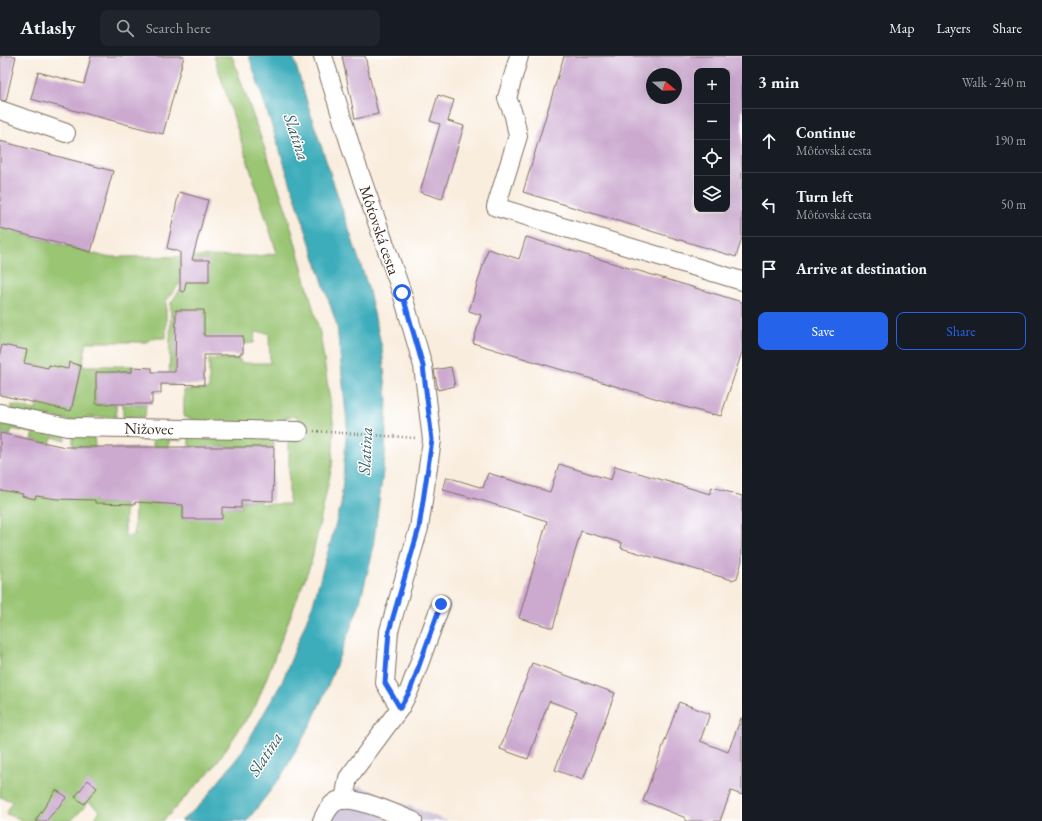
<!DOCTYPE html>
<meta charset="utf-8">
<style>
:root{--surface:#171b24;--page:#20242c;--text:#f1f3f6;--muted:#9ea1a6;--line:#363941;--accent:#2563eb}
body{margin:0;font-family:"EB Garamond",serif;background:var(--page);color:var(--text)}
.controls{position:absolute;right:12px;top:12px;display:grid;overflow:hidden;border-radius:8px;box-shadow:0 4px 16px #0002}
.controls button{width:36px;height:36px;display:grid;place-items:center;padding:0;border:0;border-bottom:1px solid var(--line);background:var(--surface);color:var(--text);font:20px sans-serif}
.compass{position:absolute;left:646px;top:12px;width:36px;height:36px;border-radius:50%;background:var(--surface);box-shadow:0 4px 16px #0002;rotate:109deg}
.stop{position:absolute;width:12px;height:12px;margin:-9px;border:3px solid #2563eb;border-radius:50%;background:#fff}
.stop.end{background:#2563eb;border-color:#fff;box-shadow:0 1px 4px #0008}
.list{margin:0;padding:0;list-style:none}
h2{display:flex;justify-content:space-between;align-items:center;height:52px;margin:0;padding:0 16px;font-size:17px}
h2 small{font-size:13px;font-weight:400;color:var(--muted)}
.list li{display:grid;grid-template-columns:26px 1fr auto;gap:12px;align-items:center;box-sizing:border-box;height:64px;padding:0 16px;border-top:1px solid var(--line)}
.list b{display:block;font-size:15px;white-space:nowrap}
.list p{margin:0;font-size:13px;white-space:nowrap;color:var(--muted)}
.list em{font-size:13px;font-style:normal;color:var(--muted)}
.actions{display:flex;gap:8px;padding:12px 16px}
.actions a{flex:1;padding:9px 0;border:1px solid var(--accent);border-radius:8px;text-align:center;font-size:14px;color:var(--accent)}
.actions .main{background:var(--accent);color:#fff}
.icon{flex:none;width:22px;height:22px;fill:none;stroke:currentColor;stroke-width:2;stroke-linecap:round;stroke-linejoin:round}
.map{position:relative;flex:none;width:742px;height:765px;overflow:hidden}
header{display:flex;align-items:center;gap:24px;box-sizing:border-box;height:56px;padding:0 20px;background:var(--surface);border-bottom:1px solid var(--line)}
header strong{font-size:19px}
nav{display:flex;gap:22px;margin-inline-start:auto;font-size:14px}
.search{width:280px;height:36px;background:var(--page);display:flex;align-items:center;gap:10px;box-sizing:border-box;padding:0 14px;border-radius:8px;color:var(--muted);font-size:15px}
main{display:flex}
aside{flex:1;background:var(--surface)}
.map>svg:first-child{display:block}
.industrial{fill:#c9bfd7}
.green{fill:#9ac573;stroke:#6a7848;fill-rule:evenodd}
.water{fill:#3eadbb;stroke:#3c6c6c}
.building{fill:#ccaad0;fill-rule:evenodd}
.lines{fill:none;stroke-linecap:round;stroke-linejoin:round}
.minor-casing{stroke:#7e6e61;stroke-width:20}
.path{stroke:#7e6e61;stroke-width:2.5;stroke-dasharray:1 3;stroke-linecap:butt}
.minor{stroke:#fff;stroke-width:18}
.route{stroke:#2563eb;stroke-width:5}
.labels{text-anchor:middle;stroke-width:3;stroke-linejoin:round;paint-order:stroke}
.street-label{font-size:16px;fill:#3b2a1e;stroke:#fff}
.water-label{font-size:17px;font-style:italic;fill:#3c5e5d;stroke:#fff}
</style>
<header>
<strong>Atlasly</strong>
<div class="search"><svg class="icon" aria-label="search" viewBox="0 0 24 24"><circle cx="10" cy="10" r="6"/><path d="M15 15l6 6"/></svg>Search here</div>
<nav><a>Map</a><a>Layers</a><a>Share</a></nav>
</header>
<main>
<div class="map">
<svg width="742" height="765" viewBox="0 0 742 765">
<rect width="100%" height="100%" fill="#fff"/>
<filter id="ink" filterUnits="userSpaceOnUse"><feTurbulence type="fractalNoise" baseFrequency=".025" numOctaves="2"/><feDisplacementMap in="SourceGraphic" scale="8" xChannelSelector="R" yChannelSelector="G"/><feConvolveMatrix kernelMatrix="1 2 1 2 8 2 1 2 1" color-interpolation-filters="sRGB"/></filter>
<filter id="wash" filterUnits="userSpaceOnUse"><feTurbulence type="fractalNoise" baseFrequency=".012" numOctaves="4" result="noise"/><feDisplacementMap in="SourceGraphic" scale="16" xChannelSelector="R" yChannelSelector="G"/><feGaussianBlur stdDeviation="0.9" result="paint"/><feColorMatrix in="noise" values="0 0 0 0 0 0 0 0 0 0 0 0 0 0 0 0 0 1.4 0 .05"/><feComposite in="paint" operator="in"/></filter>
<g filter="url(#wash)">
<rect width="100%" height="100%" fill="#f9edde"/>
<polygon class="industrial" points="360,730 447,765 313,765 319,750"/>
<g class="green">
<path d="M214,0H232L286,153L320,277L334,372L332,410L311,507L256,649L213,712L163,765H93L100,755L89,746L71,765H56L52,762L49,765H20V763L6,758L12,745L0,741V434L23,435V440L35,443L38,430L95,444V447L125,448V480H134L135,441L154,447L183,448V463H194L211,391H189V379H273L274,391H218L229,405V451L241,452V445L261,444V448H289V380H309L308,372L303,370L296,360C287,361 283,362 276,368L209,367L184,361V334L209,333V303H240V307H270L269,277L255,276L254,287L204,290V254H174V261H176L175,321L173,322L174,329H169L171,247L185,226H209L208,204H180V227L166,245V282H151L148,286H87L82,310H132V316H96V348H116V361H87L84,367L11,354L12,349L36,354L45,311L32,308L27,328L14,342L3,340L14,291L2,289L0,297V172L106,201L259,200L277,197ZM69,306L81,310L71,355L66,320Z"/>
<polygon points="123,341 131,341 132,348 146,348 145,361 123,361"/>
<polygon points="0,364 65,377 65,384 52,381 50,388 32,384 34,377 12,373 10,379 0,377 2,371 0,370"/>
<polygon points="73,377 94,378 95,391 73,390"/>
<polygon points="140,379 182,379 182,384 169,384 169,391 153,391 153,384 140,384"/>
</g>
<polygon class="water" points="249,0 293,0 312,62 368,231 382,292 387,344 385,400 372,499 359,550 329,627 311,668 281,721 247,765 181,765 201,748 241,697 282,626 313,548 341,449 347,368 337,270"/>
<g id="blocks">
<g class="building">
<polygon points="0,0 16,0 6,45 0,44"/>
<polygon points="91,0 184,0 163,78 31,43 38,16 84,28"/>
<polygon points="342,0 365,0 378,58 355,63"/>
<path d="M564,0H742V182L736,201L523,136ZM697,15H727V153H697ZM652,18H676V42H652Z"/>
<polygon points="438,39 454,44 448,65 464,70 442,143 420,136 440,68 430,65"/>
<polygon points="0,85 113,115 91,196 0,172"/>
<polygon points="179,136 208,144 192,204 209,204 209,226 186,226 184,236 180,235 180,196 167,192"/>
<polygon points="526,181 742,246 742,296 721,360 713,358 713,359 671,347 473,287 481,259 469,255 488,193 519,203"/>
<polygon points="176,254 204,254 204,280 243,280 243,297 240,297 240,299 204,299 204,329 161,328 161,337 152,337 152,348 96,348 96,316 132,316 132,311 152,312 152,316 175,316"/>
<polygon points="2,289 27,294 24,307 48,312 49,309 68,313 69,306 81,310 71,355 0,339 0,297"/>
<polygon points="451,311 455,330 438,334 434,314"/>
<polygon points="0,377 65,391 274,391 273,445 241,444 241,452 222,451 222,463 183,463 183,449 135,446 135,448 95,447 95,444 57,443 36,440 35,443 22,440 23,438 0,434"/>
<polygon points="559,408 611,424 615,410 710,438 712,431 742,440 742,505 737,522 732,524 621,492 622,487 581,475 553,572 519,562 547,465 480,444 443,434 447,421 483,432 488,417 550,436"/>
<polygon points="532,607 615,637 583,724 555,714 577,655 549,645 528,703 500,693"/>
<polygon points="679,646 710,658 700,685 728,696 741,662 742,662 742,739 731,735 720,765 685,765 686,762 643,745"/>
<polygon points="88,724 97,732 84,748 75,741"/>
<polygon points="56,734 67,741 46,765 35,765"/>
</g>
</g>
</g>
<g filter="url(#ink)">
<use href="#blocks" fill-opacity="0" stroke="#7e6e61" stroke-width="1"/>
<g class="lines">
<g class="minor-casing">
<g id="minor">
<polyline points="323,0 353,98 402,237 423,310 432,384 419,472 389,575 385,627 400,652"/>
<polyline points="519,0 507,42 514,60 518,80 496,151 742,225"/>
<polyline points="0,54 66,77"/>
<polyline points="0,357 67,371 299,375"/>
<polyline points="344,744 348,722 400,652 409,635 441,548"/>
<path d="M322,765C325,758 329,749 337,745C353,738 397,759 413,765"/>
</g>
</g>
<polyline class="path" points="314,375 416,382"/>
<use href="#minor" class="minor"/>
</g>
</g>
<g class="lines" filter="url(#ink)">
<polyline class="route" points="402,237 423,310 432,384 419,472 389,575 385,627 400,652 410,635 441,548"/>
</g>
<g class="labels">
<g class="street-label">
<text transform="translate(380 174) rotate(71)" y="6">Môťovská cesta</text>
<text transform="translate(149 372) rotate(1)" y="6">Nižovec</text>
</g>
<g class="water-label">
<text transform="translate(297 81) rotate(72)" y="6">Slatina</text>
<text transform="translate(365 395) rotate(-87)" y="6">Slatina</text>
<text transform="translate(265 698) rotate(-57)" y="6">Slatina</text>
</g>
</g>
</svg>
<div class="controls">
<button>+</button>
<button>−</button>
<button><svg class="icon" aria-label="locate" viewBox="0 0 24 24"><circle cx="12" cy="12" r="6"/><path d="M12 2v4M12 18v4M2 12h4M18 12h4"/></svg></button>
<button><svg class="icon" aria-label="layers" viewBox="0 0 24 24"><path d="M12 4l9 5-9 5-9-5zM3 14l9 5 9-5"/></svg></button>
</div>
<svg class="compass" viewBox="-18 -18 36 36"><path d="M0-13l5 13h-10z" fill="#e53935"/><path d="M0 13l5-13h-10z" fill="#9ea1a6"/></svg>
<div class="stop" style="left:402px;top:237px"></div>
<div class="stop end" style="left:441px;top:548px"></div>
</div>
<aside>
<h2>3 min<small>Walk · 240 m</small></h2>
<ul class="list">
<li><svg class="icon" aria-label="ahead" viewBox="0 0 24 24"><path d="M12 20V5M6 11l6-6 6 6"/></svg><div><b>Continue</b><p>Môťovská cesta</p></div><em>190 m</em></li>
<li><svg class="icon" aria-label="left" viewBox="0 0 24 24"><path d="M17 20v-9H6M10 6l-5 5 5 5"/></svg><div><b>Turn left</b><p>Môťovská cesta</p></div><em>50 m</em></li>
<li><svg class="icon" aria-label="arrive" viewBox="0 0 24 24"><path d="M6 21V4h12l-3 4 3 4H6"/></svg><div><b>Arrive at destination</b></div></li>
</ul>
<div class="actions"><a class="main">Save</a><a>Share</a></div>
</aside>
</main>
